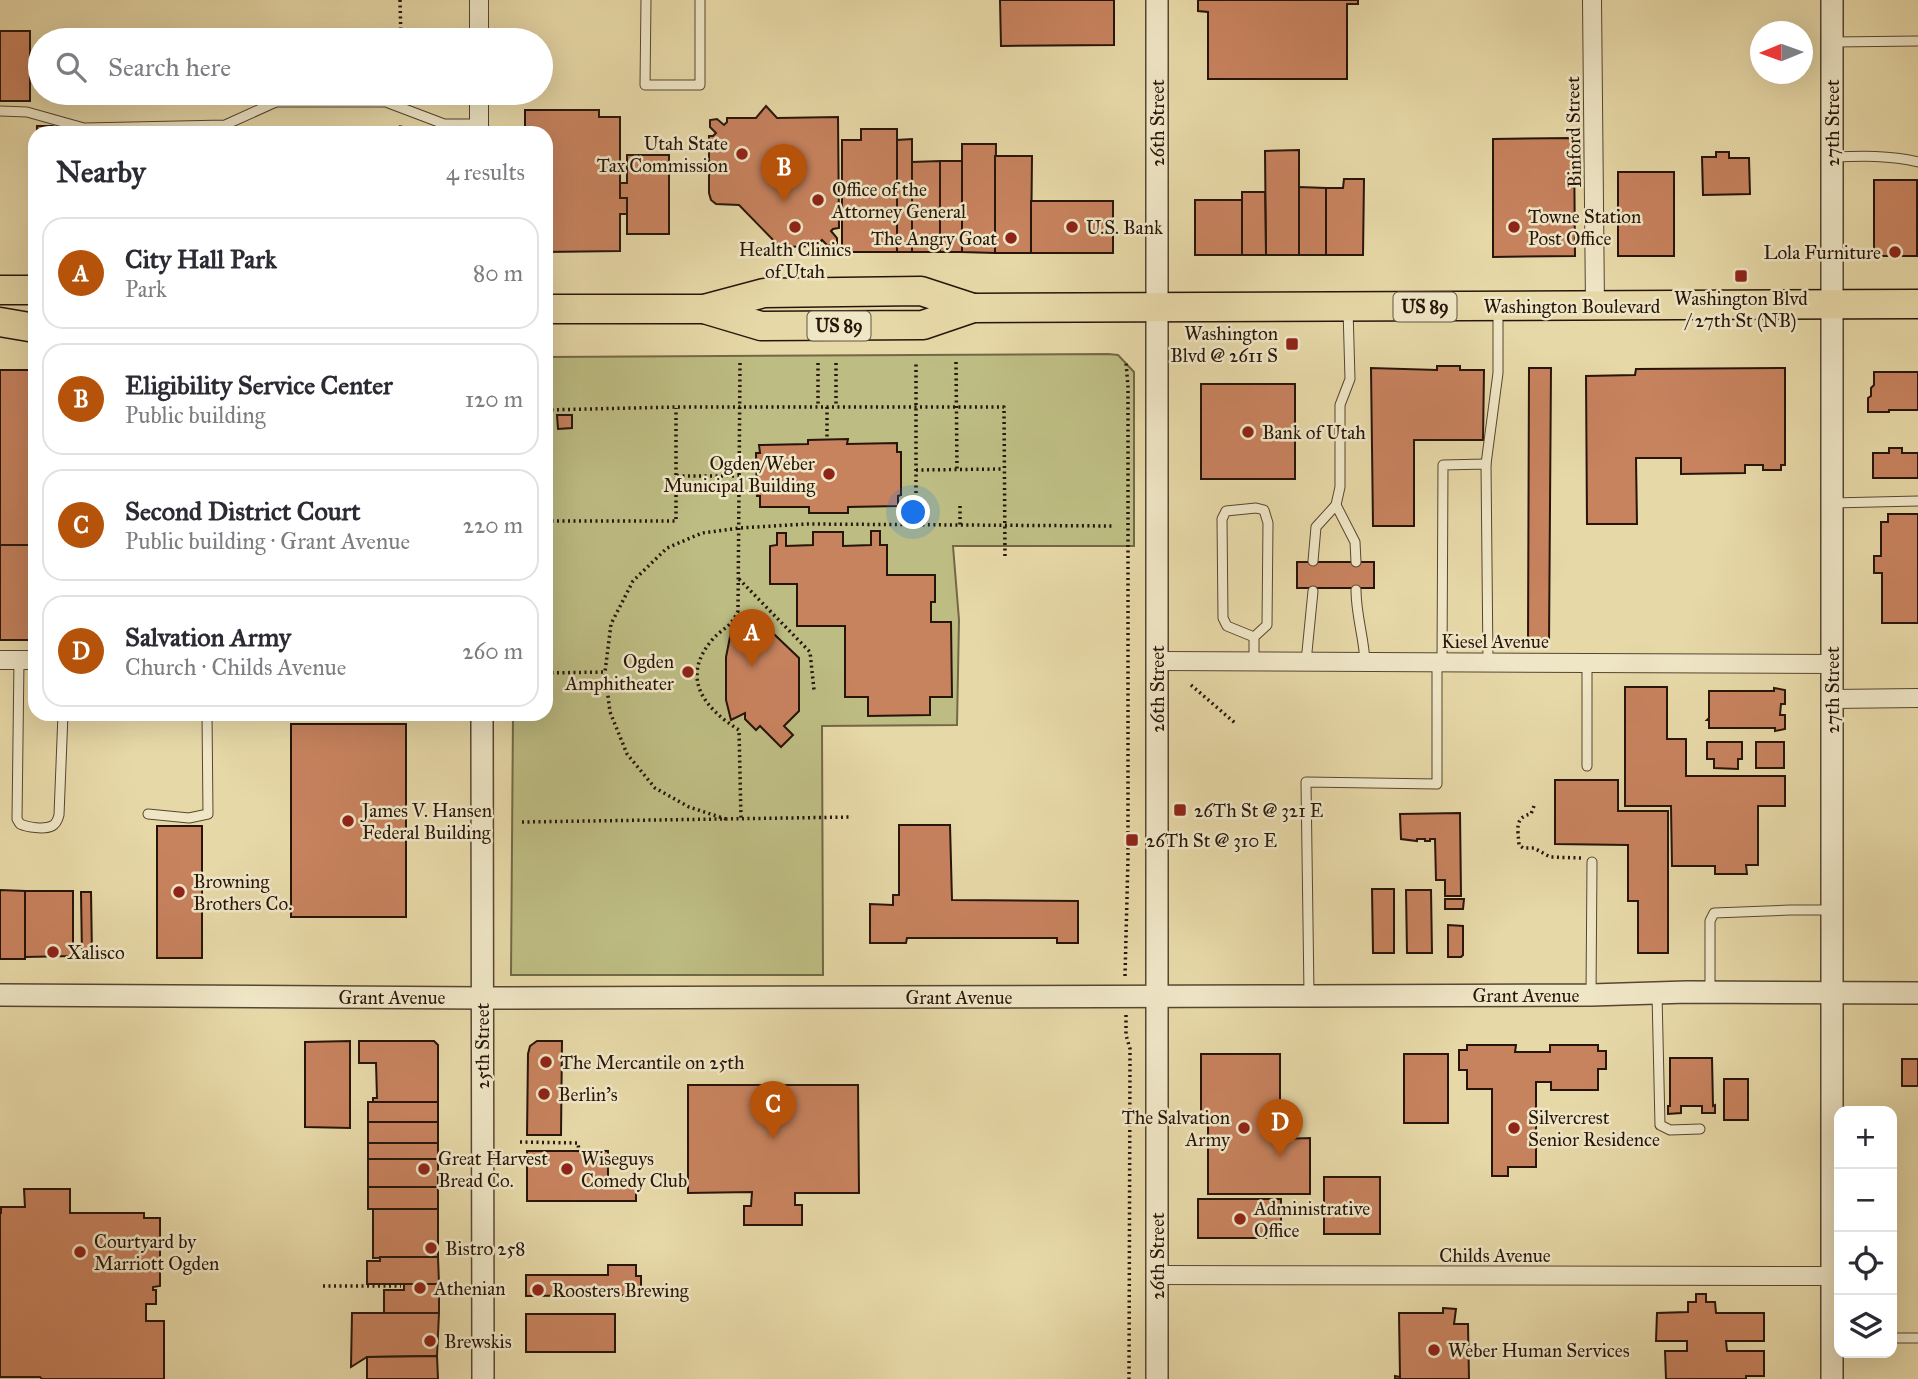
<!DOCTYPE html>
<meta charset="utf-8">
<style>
:root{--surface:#fff;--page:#f2f2f3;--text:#2b2b33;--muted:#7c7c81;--line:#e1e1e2;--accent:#b45309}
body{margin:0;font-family:"IM FELL Great Primer",serif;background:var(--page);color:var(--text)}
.controls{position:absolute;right:21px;bottom:21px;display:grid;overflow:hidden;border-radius:14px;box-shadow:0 7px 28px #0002}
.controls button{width:63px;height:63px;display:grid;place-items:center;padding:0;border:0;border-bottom:2px solid var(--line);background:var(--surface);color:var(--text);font:35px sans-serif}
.compass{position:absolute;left:1750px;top:21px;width:63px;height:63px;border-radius:50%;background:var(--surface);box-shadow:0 7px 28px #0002;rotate:269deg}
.you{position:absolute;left:914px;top:513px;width:24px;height:24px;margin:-18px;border:5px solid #fff;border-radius:50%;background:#1a73e8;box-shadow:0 0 0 10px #1a73e833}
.badge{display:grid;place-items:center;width:46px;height:46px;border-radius:50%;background:var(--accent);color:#fff;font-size:23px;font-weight:700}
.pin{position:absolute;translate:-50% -58px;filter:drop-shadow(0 2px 4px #0008)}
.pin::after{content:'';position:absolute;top:37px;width:24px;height:21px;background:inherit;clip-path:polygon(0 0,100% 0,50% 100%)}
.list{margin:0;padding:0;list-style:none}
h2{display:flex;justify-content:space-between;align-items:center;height:91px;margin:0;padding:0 28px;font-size:30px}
h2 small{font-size:23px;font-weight:400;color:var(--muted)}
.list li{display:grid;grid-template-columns:46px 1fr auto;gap:21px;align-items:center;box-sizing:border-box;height:112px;margin:0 14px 14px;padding:0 14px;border:2px solid var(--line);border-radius:21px}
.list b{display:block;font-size:26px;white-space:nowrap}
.list p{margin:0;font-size:23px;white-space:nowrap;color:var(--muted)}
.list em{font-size:23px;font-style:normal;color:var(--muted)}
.icon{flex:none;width:38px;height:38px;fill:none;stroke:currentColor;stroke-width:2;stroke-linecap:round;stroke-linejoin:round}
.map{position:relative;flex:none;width:1918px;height:1379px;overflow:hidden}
.search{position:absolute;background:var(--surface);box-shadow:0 7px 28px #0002;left:28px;top:28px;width:525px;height:77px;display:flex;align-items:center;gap:18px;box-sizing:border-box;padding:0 24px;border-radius:38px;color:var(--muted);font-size:26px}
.panel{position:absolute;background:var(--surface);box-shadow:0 7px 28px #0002;left:28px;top:126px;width:525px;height:595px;border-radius:21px}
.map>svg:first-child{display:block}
.green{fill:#bdbc82;stroke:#726846;stroke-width:2}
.building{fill:#c7825e;stroke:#27150a;stroke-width:2}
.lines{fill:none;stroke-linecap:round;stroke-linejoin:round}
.service-casing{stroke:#574631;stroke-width:11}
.minor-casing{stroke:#574631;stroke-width:20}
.tertiary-casing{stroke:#574631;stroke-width:24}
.primary-casing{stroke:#27150a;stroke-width:31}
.path{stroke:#27150a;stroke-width:3.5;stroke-dasharray:2 3.5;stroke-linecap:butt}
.service{stroke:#efe6c6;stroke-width:9}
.minor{stroke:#efe6c6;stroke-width:18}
.tertiary{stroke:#efe6c6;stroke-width:21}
.primary{stroke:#e7d8a7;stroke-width:28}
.poi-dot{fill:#8f2418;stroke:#efe6c6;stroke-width:2.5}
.labels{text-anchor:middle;stroke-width:5;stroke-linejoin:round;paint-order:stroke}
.shield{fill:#efe6c6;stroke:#635442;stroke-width:2}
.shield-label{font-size:18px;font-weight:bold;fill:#27150a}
.street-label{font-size:19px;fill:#27150a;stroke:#efe6c6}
.poi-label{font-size:19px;fill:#27150a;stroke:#efe6c6;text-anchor:start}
</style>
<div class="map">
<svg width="1918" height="1379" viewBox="0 0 1918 1379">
<rect width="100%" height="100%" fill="#e7d8a7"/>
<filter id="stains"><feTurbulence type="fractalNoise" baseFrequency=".00286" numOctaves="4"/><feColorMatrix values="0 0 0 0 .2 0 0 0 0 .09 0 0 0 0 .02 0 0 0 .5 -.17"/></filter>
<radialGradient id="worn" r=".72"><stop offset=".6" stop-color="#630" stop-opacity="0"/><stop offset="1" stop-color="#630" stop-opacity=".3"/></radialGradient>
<polygon class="green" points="1108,354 1118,355 1134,372 1134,546 953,546 959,620 957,725 822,726 823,975 511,975 513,714 546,714 546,357"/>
<g class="building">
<polygon points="1000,0 1114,0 1114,45 1001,46"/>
<polygon points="1198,0 1358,0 1358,4 1347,4 1347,79 1208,79 1208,12 1198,11"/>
<rect x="0" y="31" width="30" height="70"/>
<polygon points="766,106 777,118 838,117 839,228 833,229 831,231 837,238 837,243 834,246 827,245 822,240 820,242 820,246 780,247 739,205 716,204 711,200 709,193 709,136 713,136 716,133 710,127 710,120 717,119 724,125 727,122 727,118 756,118"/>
<polygon points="525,110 599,110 599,117 620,117 620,198 627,198 627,214 620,214 620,251 546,252 546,133 525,133"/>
<polygon points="37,126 52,126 62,129 62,133 37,133"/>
<polygon points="861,129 897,129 897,252 842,252 842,140 861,140"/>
<polygon points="1574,138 1575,256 1493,257 1493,139"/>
<polygon points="912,139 912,252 897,252 897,140"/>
<polygon points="962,144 996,144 995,253 962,252"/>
<polygon points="1299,150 1299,255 1266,255 1265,151"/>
<polygon points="1716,152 1729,152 1729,158 1749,158 1750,194 1703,195 1702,157 1716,157"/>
<polygon points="627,155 669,155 669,234 627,234 627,198 620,198 620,183 627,183"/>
<polygon points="995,156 1032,156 1031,253 995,253"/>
<polygon points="940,161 940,252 912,252 912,162"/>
<rect x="940" y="161" width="22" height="91"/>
<rect x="1618" y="172" width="56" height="84"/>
<polygon points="1344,179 1364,179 1363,255 1326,255 1326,188 1343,188"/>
<rect x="1874" y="180" width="43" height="76"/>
<polygon points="1299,187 1326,188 1326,255 1299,255"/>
<polygon points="1242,192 1265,192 1266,255 1242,255"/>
<rect x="1195" y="200" width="47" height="55"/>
<rect x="1031" y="201" width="82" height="52"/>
<polygon points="1437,366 1460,366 1460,370 1484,370 1483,440 1414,440 1414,526 1373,526 1371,368 1437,370"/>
<polygon points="1529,368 1551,368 1549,645 1528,645"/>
<polygon points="1785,368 1785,465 1781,465 1781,470 1763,470 1763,465 1745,465 1745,473 1681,474 1681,458 1636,458 1637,524 1587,524 1586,376 1635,375 1636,369"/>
<rect x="0" y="370" width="35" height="175"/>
<rect x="0" y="370" width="35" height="175"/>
<polygon points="1874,372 1918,372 1918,410 1889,410 1889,412 1868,412 1868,398 1871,396 1871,388 1874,385"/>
<rect x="1201" y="384" width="94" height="95"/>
<polygon points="557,415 572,415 572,428 558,429"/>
<polygon points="848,439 847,444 897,443 897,452 901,452 901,495 898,496 898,506 848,507 848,513 809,513 809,507 760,507 760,496 757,496 756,453 760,453 759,445 808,444 808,440"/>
<polygon points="1889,448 1902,448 1902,453 1918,453 1918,478 1873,478 1873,453 1889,453"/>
<polygon points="1888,514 1918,514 1918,623 1882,623 1882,573 1874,573 1874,556 1881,556 1881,522 1888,522"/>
<polygon points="871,531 880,531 880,545 887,545 887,575 935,575 935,602 931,602 931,622 951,622 952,697 930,697 930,715 868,716 868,697 845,697 845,626 797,626 797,584 770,584 770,546 777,545 777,533 786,533 786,546 813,545 813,532 843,532 843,546 871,545"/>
<rect x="0" y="545" width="35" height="95"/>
<rect x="1297" y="562" width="77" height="26"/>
<polygon points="756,617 799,658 799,711 784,726 793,735 781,747 760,726 756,730 745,719 745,713 731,720 726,700 726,657 731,632 745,639 745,628"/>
<polygon points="1625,687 1667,687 1667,739 1686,739 1686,776 1785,776 1785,806 1758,806 1758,865 1746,865 1747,874 1715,874 1715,866 1672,866 1671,806 1625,806"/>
<polygon points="1774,688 1785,690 1785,704 1781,704 1780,715 1785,715 1785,729 1775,731 1775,728 1709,728 1709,720 1707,720 1709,718 1709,691 1774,691"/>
<rect x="291" y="724" width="115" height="193"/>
<polygon points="1707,742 1742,742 1742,759 1738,759 1738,769 1714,768 1714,759 1707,759"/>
<rect x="1756" y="742" width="28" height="26"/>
<polygon points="1555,780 1618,780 1618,811 1668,811 1668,953 1638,953 1638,901 1628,901 1628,845 1555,844"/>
<polygon points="1460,813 1461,896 1445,896 1445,880 1436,880 1435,839 1430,839 1430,841 1425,841 1425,839 1417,839 1417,841 1401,839 1400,814"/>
<polygon points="899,825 950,825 952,900 1078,901 1078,943 1057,943 1057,938 907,938 906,943 870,943 870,904 893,905 893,895 899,895"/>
<rect x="157" y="826" width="45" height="132"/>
<polygon points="1372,889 1394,889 1394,953 1373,953"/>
<polygon points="0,890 25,891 25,959 0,959"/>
<polygon points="1406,890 1431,890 1432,953 1407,953"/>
<polygon points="25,891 73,891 73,956 25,957"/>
<polygon points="81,892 91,892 92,956 82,956"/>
<polygon points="1445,899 1464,899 1463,909 1445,909"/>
<polygon points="1448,925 1463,926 1463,955 1461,957 1448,957"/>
<polygon points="350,1041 350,1128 305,1127 305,1042"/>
<polygon points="359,1041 434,1041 438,1045 438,1102 373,1102 373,1098 377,1098 376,1063 359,1063"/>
<polygon points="537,1041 562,1041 561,1135 527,1135 528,1054 530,1046"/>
<polygon points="1467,1045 1516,1045 1515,1052 1550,1052 1550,1045 1598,1045 1598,1051 1606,1051 1606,1069 1598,1069 1598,1090 1551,1090 1551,1082 1536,1082 1536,1167 1508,1167 1508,1176 1492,1176 1492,1089 1467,1089 1467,1070 1459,1070 1459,1050 1467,1050"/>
<polygon points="1201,1054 1280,1054 1280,1139 1310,1138 1310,1194 1208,1194 1208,1118 1201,1118"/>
<rect x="1404" y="1054" width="44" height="69"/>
<polygon points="1670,1058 1712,1058 1713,1106 1715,1105 1715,1113 1702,1113 1702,1106 1681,1106 1681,1113 1668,1114 1668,1106 1670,1106"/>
<rect x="1902" y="1059" width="16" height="27"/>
<rect x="1724" y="1079" width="24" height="41"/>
<polygon points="688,1085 858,1085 859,1193 795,1193 795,1205 802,1205 802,1225 744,1225 744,1206 751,1206 752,1192 688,1193"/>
<rect x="368" y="1102" width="70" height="20"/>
<rect x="368" y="1122" width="70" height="21"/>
<rect x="368" y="1143" width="70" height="16"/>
<polygon points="527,1151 608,1151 608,1187 636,1187 636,1201 527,1201"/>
<rect x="368" y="1159" width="70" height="28"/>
<rect x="1324" y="1177" width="56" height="57"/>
<rect x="368" y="1187" width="70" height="22"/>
<polygon points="24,1189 70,1189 70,1213 144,1213 144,1218 160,1218 160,1286 153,1287 153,1290 156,1290 156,1304 146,1304 146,1321 164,1321 164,1379 42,1379 40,1377 0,1377 0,1213 1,1213 1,1207 25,1207"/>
<rect x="1198" y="1199" width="83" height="39"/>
<polygon points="373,1209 438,1209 438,1257 373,1258"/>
<polygon points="380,1257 438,1257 439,1284 367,1284 367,1261 380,1261"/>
<polygon points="608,1265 636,1265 636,1276 641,1276 641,1295 635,1295 636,1287 633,1287 633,1295 526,1296 526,1275 608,1275"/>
<polygon points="404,1284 439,1284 439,1313 384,1313 384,1290 404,1290"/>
<polygon points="1696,1294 1706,1294 1706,1302 1715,1302 1716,1313 1764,1313 1764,1341 1726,1341 1727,1351 1764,1351 1764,1376 1746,1376 1746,1379 1666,1379 1665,1351 1687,1351 1687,1341 1656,1341 1657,1313 1688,1312 1688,1302 1696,1302"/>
<polygon points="1443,1308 1456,1309 1454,1324 1468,1324 1469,1379 1395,1379 1395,1376 1400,1377 1399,1313 1443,1313"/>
<polygon points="352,1313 439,1313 437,1356 367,1357 351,1367"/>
<rect x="526" y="1314" width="89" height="38"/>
<polygon points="437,1356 438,1379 367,1379 367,1357"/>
</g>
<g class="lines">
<g class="service-casing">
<g id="service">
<polyline points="646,0 645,85 700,85 700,0"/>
<polyline points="1834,42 1918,41"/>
<polyline points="276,93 276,102 386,102 444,124 479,124"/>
<polyline points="0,111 27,112 84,128 225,125 276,102"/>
<path d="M1833,157C1861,156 1890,155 1918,162"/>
<polyline points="1486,464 1498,373 1498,309"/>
<polyline points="1832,503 1918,501"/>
<polyline points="1336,505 1355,542 1356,562"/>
<polyline points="1313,561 1316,527 1336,505 1340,487 1340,405 1350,379 1348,309"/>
<path d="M1356,590C1356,615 1364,638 1365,662"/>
<path d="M19,660L17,819L20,824C27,827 44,830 52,826C56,824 58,819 59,815L63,714"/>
<polyline points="1254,662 1254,637 1267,625 1268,523 1264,510 1256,508 1226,511 1222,519 1223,618 1227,626 1254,637"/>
<polyline points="1306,662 1313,591"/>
<polyline points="1442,662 1443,465 1486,464 1488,662"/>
<polyline points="1587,663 1587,766"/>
<polyline points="148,814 189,818 208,814 207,714"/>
<polyline points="1710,992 1710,921 1714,913 1790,910 1831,910"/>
<polyline points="1309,994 1306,782 1437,784 1437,662"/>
<polyline points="1657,994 1660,1125 1670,1130 1700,1129"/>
<polyline points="1591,995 1592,862"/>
<polyline points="1892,1338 1918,1338"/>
</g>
</g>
<g class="minor-casing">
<g id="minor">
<polyline points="479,0 479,40"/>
<polyline points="1592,0 1595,306"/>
<polyline points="479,93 479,133"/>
<polyline points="0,660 35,660"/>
<polyline points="1158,661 1832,664"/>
<polyline points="1832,699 1918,698"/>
<polyline points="1157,1275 1832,1276"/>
</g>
</g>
<g class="tertiary-casing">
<g id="tertiary">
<polyline points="1832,0 1832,1379"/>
<polyline points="482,714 483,1379"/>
<polyline points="0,995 482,998 1309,996 1591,995 1687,992 1918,993"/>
<polyline points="1157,1379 1157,0"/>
</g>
</g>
<g class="primary-casing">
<g id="primary">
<polyline points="0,290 35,290"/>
<polyline points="546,309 704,309 764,293 921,291 973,308"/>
<polyline points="704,309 761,326 923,325 973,308 1918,304"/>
<polyline points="0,322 35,328"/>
</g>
</g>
<g class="path">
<polyline points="400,0 401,40"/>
<polyline points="400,133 401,123"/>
<polyline points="956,362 957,470"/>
<path d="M740,363L738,611C730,629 723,627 712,640C680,678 704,708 739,730L741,819"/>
<polyline points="818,363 818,407"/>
<polyline points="836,363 836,407"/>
<polyline points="827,407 827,440"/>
<polyline points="546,410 676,407 1004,407 1005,558"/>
<polyline points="916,470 1004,469"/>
<polyline points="677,476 739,476"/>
<polyline points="960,506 960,526"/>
<polyline points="546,521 676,521 676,408"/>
<polyline points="916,526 916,362"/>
<polyline points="739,579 810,652 814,690"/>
<polyline points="546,673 605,672"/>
<polyline points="1191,685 1235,723"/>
<path d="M1534,806L1531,814C1514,817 1518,830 1519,845L1523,848H1534L1550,857L1581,858"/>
<polyline points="726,819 689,807 655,788 627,754 610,712 605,672 611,624 633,581 667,548 702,533 739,528 807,524 1114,526"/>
<polyline points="522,822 852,817"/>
<polyline points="1125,976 1128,858 1128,387 1126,362"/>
<polyline points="1126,1015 1126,1035 1130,1049 1129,1379"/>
<polyline points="520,1142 578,1143 579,1152"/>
<polyline points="323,1286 401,1286"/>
<polyline points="441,1287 446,1287"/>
</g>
<use href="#service" class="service"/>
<use href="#minor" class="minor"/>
<use href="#tertiary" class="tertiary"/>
<use href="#primary" class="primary"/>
</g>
<g class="poi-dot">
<circle cx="742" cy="154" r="7"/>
<circle cx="818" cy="200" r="7"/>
<circle cx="795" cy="227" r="7"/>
<circle cx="1072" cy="227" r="7"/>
<circle cx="1514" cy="227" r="7"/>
<circle cx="1011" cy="238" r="7"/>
<circle cx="1895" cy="252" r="7"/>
<rect x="1734" y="269" width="14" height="14" rx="3.5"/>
<rect x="1285" y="337" width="14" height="14" rx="3.5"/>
<circle cx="1248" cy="432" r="7"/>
<circle cx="829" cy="474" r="7"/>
<circle cx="688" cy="672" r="7"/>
<rect x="1173" y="803" width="14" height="14" rx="3.5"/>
<circle cx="348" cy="821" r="7"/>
<rect x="1125" y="833" width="14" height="14" rx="3.5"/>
<circle cx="179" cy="892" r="7"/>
<circle cx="53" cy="952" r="7"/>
<circle cx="546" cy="1062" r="7"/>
<circle cx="544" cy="1094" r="7"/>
<circle cx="1244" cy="1128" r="7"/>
<circle cx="1514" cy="1128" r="7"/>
<circle cx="424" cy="1169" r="7"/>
<circle cx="567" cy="1169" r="7"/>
<circle cx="1240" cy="1219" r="7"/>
<circle cx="431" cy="1248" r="7"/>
<circle cx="80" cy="1252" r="7"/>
<circle cx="420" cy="1288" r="7"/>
<circle cx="538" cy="1290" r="7"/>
<circle cx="430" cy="1341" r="7"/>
<circle cx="1434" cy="1350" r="7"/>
</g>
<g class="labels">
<g class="shield">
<rect x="1393.5" y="292.5" width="63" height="29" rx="5"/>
<rect x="807.5" y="311.5" width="63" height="29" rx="5"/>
</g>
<g class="shield-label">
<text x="1425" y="313">US 89</text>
<text x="839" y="332">US 89</text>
</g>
<g class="street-label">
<text transform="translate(1157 123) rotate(-90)" y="7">26th Street</text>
<text transform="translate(1832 123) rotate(-90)" y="7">27th Street</text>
<text transform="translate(1573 132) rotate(-91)" y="7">Binford Street</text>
<text x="1572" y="313">Washington Boulevard</text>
<text x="1495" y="648">Kiesel Avenue</text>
<text transform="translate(1157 689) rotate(-90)" y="7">26th Street</text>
<text transform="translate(1832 690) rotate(-90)" y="7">27th Street</text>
<text x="1526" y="1002">Grant Avenue</text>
<text x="392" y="1004">Grant Avenue</text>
<text x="959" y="1004">Grant Avenue</text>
<text transform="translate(482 1046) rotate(-90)" y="7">25th Street</text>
<text x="1495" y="1262">Childs Avenue</text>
<text transform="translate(1157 1256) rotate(-90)" y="7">26th Street</text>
</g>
<g class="poi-label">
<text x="728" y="150" text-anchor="end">Utah State<tspan x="728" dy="22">Tax Commission</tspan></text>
<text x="832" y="196">Office of the<tspan x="832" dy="22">Attorney General</tspan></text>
<text x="1528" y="223">Towne Station<tspan x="1528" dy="22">Post Office</tspan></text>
<text x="1086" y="234">U.S. Bank</text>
<text x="997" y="245" text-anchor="end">The Angry Goat</text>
<text x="795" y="256" text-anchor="middle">Health Clinics<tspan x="795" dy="22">of Utah</tspan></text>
<text x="1881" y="259" text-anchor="end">Lola Furniture</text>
<text x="1741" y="305" text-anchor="middle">Washington Blvd<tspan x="1741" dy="22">/ 27th St (NB)</tspan></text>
<text x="1278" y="340" text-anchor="end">Washington<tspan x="1278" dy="22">Blvd @ 2611 S</tspan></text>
<text x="1262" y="439">Bank of Utah</text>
<text x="815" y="470" text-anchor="end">Ogden/Weber<tspan x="815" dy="22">Municipal Building</tspan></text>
<text x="674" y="668" text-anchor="end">Ogden<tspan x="674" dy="22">Amphitheater</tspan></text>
<text x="362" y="817">James V. Hansen<tspan x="362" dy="22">Federal Building</tspan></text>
<text x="1194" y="817">26Th St @ 321 E</text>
<text x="1146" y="847">26Th St @ 310 E</text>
<text x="193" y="888">Browning<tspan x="193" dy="22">Brothers Co.</tspan></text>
<text x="67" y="959">Xalisco</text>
<text x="560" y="1069">The Mercantile on 25th</text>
<text x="558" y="1101">Berlin's</text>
<text x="1230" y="1124" text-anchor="end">The Salvation<tspan x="1230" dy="22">Army</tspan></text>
<text x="1528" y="1124">Silvercrest<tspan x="1528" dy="22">Senior Residence</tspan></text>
<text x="438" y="1165">Great Harvest<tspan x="438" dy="22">Bread Co.</tspan></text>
<text x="581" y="1165">Wiseguys<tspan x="581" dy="22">Comedy Club</tspan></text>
<text x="1254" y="1215">Administrative<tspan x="1254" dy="22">Office</tspan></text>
<text x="94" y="1248">Courtyard by<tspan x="94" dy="22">Marriott Ogden</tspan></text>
<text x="445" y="1255">Bistro 258</text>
<text x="434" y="1295">Athenian</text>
<text x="552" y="1297">Roosters Brewing</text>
<text x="444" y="1348">Brewskis</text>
<text x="1448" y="1357">Weber Human Services</text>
</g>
</g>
<rect width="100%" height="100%" filter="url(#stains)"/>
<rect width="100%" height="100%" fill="url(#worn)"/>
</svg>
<div class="controls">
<button>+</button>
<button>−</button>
<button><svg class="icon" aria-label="locate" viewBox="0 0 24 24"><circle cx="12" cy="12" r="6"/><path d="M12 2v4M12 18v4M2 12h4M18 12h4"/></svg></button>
<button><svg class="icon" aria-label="layers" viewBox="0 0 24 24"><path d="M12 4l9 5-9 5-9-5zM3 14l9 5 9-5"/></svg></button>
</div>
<svg class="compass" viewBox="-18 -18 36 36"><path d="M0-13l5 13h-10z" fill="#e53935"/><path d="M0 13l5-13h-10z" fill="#7c7c81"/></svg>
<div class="you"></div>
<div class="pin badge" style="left:752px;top:667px">A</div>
<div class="pin badge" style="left:784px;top:202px">B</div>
<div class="pin badge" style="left:773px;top:1139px">C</div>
<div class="pin badge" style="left:1280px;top:1157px">D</div>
<div class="search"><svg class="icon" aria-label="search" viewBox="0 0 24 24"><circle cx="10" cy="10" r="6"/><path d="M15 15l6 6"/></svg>Search here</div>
<section class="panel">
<h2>Nearby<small>4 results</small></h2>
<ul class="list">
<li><span class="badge">A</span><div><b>City Hall Park</b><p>Park</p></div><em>80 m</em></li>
<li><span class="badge">B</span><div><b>Eligibility Service Center</b><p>Public building</p></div><em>120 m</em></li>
<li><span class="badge">C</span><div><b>Second District Court</b><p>Public building · Grant Avenue</p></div><em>220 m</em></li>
<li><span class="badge">D</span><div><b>Salvation Army</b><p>Church · Childs Avenue</p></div><em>260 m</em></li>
</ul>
</section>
</div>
